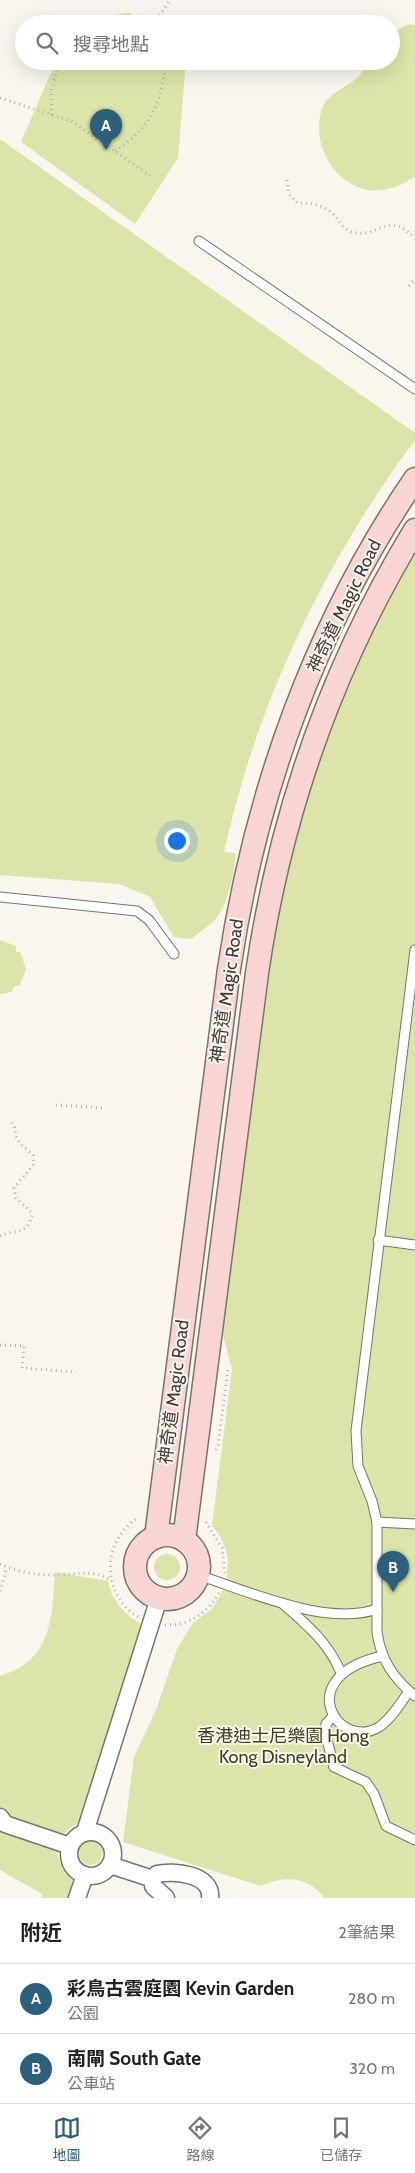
<!DOCTYPE html>
<html lang="zh-TW">
<meta charset="utf-8">
<style>
:root{--surface:#fff;--page:#f2f2f2;--text:#202124;--muted:#757577;--line:#e0e0e0;--accent:#2b5f7b}
body{margin:0;font-family:Cabin,"Noto Sans TC",sans-serif;background:var(--page);color:var(--text)}
.you{position:absolute;left:176px;top:840px;width:18px;height:18px;margin:-12px;border:4px solid #fff;border-radius:50%;background:#1a73e8;box-shadow:0 0 0 8px #1a73e833}
.badge{display:grid;place-items:center;width:32px;height:32px;border-radius:50%;background:var(--accent);color:#fff;font-size:16px;font-weight:700}
.pin{position:absolute;translate:-50% -41px;filter:drop-shadow(0 1px 2px #0008)}
.pin::after{content:'';position:absolute;top:26px;width:18px;height:15px;background:inherit;clip-path:polygon(0 0,100% 0,50% 100%)}
.list{margin:0;padding:0;list-style:none}
h2{display:flex;justify-content:space-between;align-items:center;height:65px;margin:0;padding:0 20px;font-size:21px}
h2 small{font-size:16px;font-weight:400;color:var(--muted)}
.list li{display:grid;grid-template-columns:32px 1fr auto;gap:15px;align-items:center;box-sizing:border-box;height:70px;padding:0 20px;border-top:1px solid var(--line)}
.list b{display:block;font-size:19px;white-space:nowrap}
.list p{margin:0;font-size:16px;white-space:nowrap;color:var(--muted)}
.list em{font-size:16px;font-style:normal;color:var(--muted)}
.icon{flex:none;width:28px;height:28px;fill:none;stroke:currentColor;stroke-width:2;stroke-linecap:round;stroke-linejoin:round}
.map{position:relative;flex:none;width:415px;height:1898px;overflow:hidden}
.search{position:absolute;background:var(--surface);box-shadow:0 5px 20px #0002;left:15px;right:15px;top:15px;height:55px;display:flex;align-items:center;gap:12px;box-sizing:border-box;padding:0 18px;border-radius:28px;color:var(--muted);font-size:19px}
.sheet{height:205px;background:var(--surface)}
nav{display:flex;justify-content:space-around;align-items:center;box-sizing:border-box;height:70px;border-top:1px solid var(--line);background:var(--surface);font-size:14px;color:var(--muted)}
nav a{display:grid;justify-items:center;gap:2px}
nav .on{color:var(--accent)}
.map>svg:first-child{display:block}
.green{fill:#dce4a9}
.lines{fill:none;stroke-linecap:round;stroke-linejoin:round}
.lane-casing{stroke:#78736c;stroke-width:11}
.street-casing{stroke:#78736c;stroke-width:19}
.secondary-casing{stroke:#78736c;stroke-width:25}
.path{stroke:#b4b0aa;stroke-width:3;stroke-dasharray:1 4;stroke-linecap:butt}
.lane{stroke:#fff;stroke-width:9}
.street{stroke:#fff;stroke-width:16}
.secondary{stroke:#f8d4d3;stroke-width:22}
.labels{text-anchor:middle;stroke-width:4;stroke-linejoin:round;paint-order:stroke}
.street-label{font-size:18px;fill:#3e3c39;stroke:#faf5ed}
.park-label{font-size:18px;fill:#3c401c;stroke:#faf5ed}
</style>
<div class="map">
<svg width="415" height="1898" viewBox="0 0 415 1898">
<rect width="100%" height="100%" fill="#faf5ed"/>
<g class="green">
<polygon points="129,13 146,24 72,24 73,20"/>
<path d="M408,24L415,25V177C401,186 381,194 364,189C330,180 310,139 323,106C330,92 347,88 358,77C362,73 366,66 369,61H391V34Z"/>
<polygon points="56,61 186,61 178,158 135,224 21,142"/>
<path d="M0,139L415,433V440C324,563 257,702 224,852L236,853C234,873 228,907 213,922C206,928 198,933 191,939L174,937L150,897L119,884L0,875Z"/>
<path d="M415,553V1898H324C309,1876 283,1875 261,1886L123,1842L134,1757L156,1710L177,1649L193,1623L213,1608L226,1585L228,1560L225,1547L220,1536L212,1525L232,1369L223,1335C234,1247 245,1159 257,1072C266,997 275,923 293,850C318,747 360,644 415,553Z"/>
<polygon points="0,940 16,946 16,951 21,953 26,970 19,986 14,986 12,992 0,994"/>
<circle cx="167" cy="1567" r="13"/>
<path d="M55,1572L108,1581L112,1595L120,1607L130,1617L142,1624L155,1643L96,1820C81,1820 72,1825 62,1836L8,1819L0,1812V1676C52,1661 52,1618 55,1572Z"/>
<path d="M0,1832H4L57,1849C58,1863 64,1871 74,1881L69,1898H41L42,1894L0,1870Z"/>
<circle cx="90" cy="1853" r="12"/>
</g>
<g class="lines">
<g class="lane-casing">
<g id="lane">
<polyline points="199,241 415,389"/>
<polyline points="0,897 137,911 149,920 174,954"/>
<path d="M415,950L356,1431L358,1466L372,1501L377,1522V1632C381,1660 393,1678 415,1696"/>
<polyline points="378,1240 415,1245"/>
<polyline points="377,1522 415,1524"/>
<path d="M198,1575C248,1591 326,1627 377,1609"/>
<path d="M282,1603C306,1624 329,1643 341,1673"/>
<path d="M383,1656C290,1676 338,1752 379,1727C391,1719 401,1703 409,1691"/>
<polyline points="334,1715 326,1724 327,1740 334,1767 366,1782 374,1794 386,1826 415,1840"/>
</g>
</g>
<g class="street-casing">
<g id="street">
<polyline points="0,1817 5,1824 70,1846"/>
<circle cx="91" cy="1854" r="22"/>
<polyline points="85,1832 159,1598"/>
<polyline points="110,1865 153,1879"/>
<polyline points="77,1898 85,1875"/>
<path d="M166,1898L153,1886V1879L157,1874C173,1870 213,1874 210,1898"/>
</g>
</g>
<g class="secondary-casing">
<g id="secondary">
<circle cx="167" cy="1567" r="32"/>
<path d="M156,1537L229,969C255,794 315,625 415,479"/>
<path d="M184,1540L257,973C280,816 332,666 415,530"/>
</g>
</g>
<g class="path">
<polyline points="88,24 111,19 135,24"/>
<polyline points="154,24 170,0"/>
<polyline points="0,98 71,121 152,177"/>
<polyline points="52,115 51,94 59,61"/>
<path d="M115,151C152,126 158,109 166,66L165,61"/>
<path d="M287,180L289,194L297,203C312,203 326,205 336,217C340,223 344,230 352,232C379,240 388,208 415,239"/>
<polyline points="409,286 415,278"/>
<polyline points="56,1105 102,1108"/>
<path d="M0,1236C16,1228 29,1236 32,1213L16,1198L14,1188L34,1164L33,1155C28,1150 21,1146 18,1140C13,1132 18,1131 11,1121"/>
<polyline points="0,1345 24,1346 22,1368 76,1372"/>
<polyline points="216,1450 218,1445 228,1369"/>
<polyline points="206,1522 222,1548 225,1573"/>
<path d="M0,1564C17,1572 39,1576 58,1575C78,1574 92,1569 111,1580"/>
<polyline points="0,1591 7,1567"/>
<path d="M138,1617C100,1594 102,1539 139,1517"/>
<path d="M165,1625C189,1626 207,1613 219,1593"/>
</g>
<use href="#lane" class="lane"/>
<use href="#street" class="street"/>
<use href="#secondary" class="secondary"/>
</g>
<g class="labels">
<g class="street-label">
<text transform="translate(344 606) rotate(-64)" y="6">神奇道 Magic Road</text>
<text transform="translate(227 991) rotate(-82)" y="6">神奇道 Magic Road</text>
<text transform="translate(174 1392) rotate(-83)" y="6">神奇道 Magic Road</text>
</g>
<g class="park-label">
<text x="283" y="1742">香港迪士尼樂園 Hong<tspan x="283" dy="21">Kong Disneyland</tspan></text>
</g>
</g>
</svg>
<div class="you"></div>
<div class="pin badge" style="left:106px;top:150px">A</div>
<div class="pin badge" style="left:393px;top:1592px">B</div>
<div class="search"><svg class="icon" aria-label="search" viewBox="0 0 24 24"><circle cx="10" cy="10" r="6"/><path d="M15 15l6 6"/></svg>搜尋地點</div>
</div>
<section class="sheet">
<h2>附近<small>2筆結果</small></h2>
<ul class="list">
<li><span class="badge">A</span><div><b>彩鳥古雲庭園 Kevin Garden</b><p>公園</p></div><em>280 m</em></li>
<li><span class="badge">B</span><div><b>南閘 South Gate</b><p>公車站</p></div><em>320 m</em></li>
</ul>
</section>
<nav>
<a class="on"><svg class="icon" aria-label="map" viewBox="0 0 24 24"><path d="M3 6l6-2 6 2 6-2v14l-6 2-6-2-6 2zM9 4v14M15 6v14"/></svg>地圖</a>
<a><svg class="icon" aria-label="directions" viewBox="0 0 24 24"><path d="M12 3l9 9-9 9-9-9zM9 14v-3h6M13 9l2 2-2 2"/></svg>路線</a>
<a><svg class="icon" aria-label="saved" viewBox="0 0 24 24"><path d="M7 4h10v16l-5-4-5 4z"/></svg>已儲存</a>
</nav>
